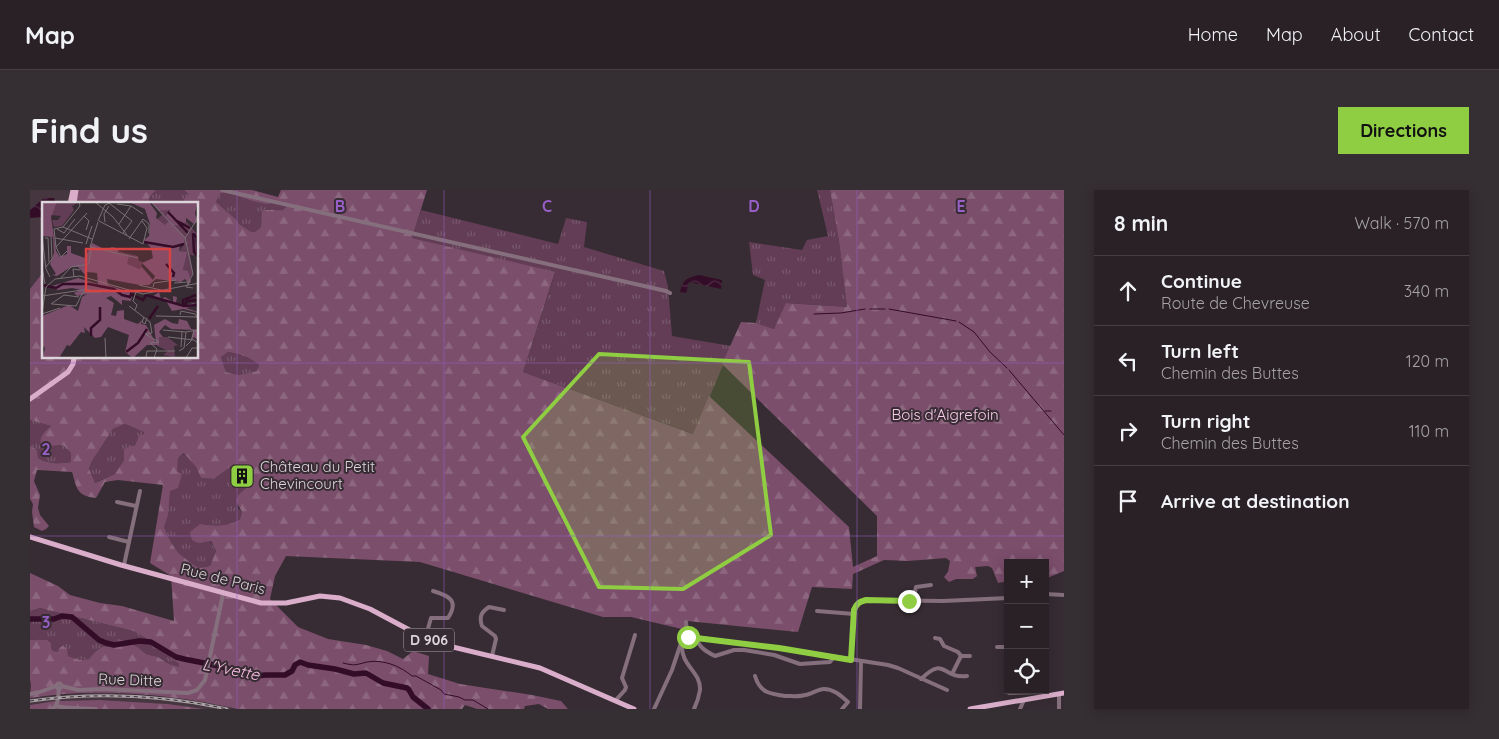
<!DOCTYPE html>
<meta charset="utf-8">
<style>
:root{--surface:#292126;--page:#352e32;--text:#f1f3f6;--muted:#a5a3a7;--line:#453e43;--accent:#8fcd42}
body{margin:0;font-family:Quicksand,sans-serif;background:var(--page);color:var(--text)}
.controls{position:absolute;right:15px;bottom:15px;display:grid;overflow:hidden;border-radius:0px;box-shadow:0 2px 12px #0003}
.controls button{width:45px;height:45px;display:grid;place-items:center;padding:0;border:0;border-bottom:1px solid var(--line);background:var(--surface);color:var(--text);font:25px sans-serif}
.stop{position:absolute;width:15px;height:15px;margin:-11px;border:4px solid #8fcd42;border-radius:50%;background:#fff}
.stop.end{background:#8fcd42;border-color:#fff;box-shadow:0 1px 5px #0008}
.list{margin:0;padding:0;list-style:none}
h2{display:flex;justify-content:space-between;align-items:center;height:65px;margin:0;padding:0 20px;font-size:21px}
h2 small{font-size:16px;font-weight:400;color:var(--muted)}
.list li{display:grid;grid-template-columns:32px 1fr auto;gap:15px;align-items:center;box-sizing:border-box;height:70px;padding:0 20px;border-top:1px solid var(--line)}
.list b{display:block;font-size:19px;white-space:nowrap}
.list p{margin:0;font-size:16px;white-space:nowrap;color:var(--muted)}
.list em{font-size:16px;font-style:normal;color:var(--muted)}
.icon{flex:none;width:28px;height:28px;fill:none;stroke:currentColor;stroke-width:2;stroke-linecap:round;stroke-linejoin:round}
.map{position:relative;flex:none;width:1034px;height:519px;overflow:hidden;border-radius:0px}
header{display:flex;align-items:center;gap:30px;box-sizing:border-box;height:70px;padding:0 25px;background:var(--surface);border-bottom:1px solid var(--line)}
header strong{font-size:24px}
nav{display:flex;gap:28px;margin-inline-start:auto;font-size:18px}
.intro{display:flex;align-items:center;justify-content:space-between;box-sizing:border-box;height:120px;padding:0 30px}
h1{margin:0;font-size:35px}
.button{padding:12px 22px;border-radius:0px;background:var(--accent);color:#111;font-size:18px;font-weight:700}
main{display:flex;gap:30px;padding:0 30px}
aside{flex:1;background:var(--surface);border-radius:0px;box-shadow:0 2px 12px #0003}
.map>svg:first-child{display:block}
.built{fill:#46363f}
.grass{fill:url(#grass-tufts)}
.forest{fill:url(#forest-firs);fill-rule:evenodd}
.water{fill:url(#water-waves)}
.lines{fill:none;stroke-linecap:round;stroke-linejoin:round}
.stream{stroke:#330c28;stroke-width:1}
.river{stroke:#330c28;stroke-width:5.5}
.minor{stroke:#856f7d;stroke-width:4}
.major{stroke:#daaeca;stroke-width:5}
.rail-casing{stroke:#a9a0a5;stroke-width:3}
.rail{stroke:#372c33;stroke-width:1;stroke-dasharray:4;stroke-linecap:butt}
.route{stroke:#8fcd42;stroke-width:6}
.marked{fill:#8fcd42;fill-opacity:0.2;stroke:#8fcd42;stroke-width:4;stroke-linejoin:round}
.grid{fill:none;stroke:#985fc7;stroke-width:1;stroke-opacity:0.55}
.labels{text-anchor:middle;stroke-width:4;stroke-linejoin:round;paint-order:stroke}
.shield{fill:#372c33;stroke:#aaa2a7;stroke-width:1}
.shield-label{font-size:14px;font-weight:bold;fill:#dcd5d9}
.park-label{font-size:15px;fill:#f7cae6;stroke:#372c33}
.poi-label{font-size:15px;fill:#dcd5d9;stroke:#372c33;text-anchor:start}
.street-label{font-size:15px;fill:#dcd5d9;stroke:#372c33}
.water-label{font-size:16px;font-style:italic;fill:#fabfe5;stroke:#372c33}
.inset-river{fill:none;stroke:#330c28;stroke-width:2.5}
.inset-road{fill:none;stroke:#797075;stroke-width:1}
.view{fill:#d74243;fill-opacity:0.15;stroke:#d74243;stroke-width:2.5}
.inset-edge{fill:none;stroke:#dcd5d9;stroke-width:2.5}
.grid-label{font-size:16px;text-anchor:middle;font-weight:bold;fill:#985fc7;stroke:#372c33;stroke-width:4;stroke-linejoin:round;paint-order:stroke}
</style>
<header>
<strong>Map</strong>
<nav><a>Home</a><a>Map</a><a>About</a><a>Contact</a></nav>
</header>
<div class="intro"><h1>Find us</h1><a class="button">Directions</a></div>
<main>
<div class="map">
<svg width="1034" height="519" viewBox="0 0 1034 519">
<defs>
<pattern id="grass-tufts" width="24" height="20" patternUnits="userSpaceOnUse" patternTransform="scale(1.25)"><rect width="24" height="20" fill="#623d55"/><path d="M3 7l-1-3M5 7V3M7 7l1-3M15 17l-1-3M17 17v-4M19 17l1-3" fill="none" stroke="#78586d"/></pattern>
<pattern id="forest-firs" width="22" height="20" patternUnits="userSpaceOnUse" patternTransform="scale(1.25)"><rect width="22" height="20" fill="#7b4e6c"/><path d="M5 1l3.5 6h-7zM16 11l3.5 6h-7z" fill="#8d6780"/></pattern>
<pattern id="water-waves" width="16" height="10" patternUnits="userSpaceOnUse" patternTransform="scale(1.25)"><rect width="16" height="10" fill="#330c28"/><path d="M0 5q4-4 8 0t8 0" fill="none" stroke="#502e47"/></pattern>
</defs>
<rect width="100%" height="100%" fill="#372c33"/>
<g class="built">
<polygon points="0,0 41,0 38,14 14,14 14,81 0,99"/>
<polygon points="70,502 133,507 187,514 208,519 175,519 138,514 70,510 25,511 0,515 0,508"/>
</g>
<g class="grass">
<polygon points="126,0 154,0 158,5 154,9 155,14 120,14 119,8"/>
<polygon points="787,0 800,0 809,51 817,117 757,113 744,139 726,133 735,90 723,85 719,52 772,60 777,50 798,46"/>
<path d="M195,2C209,6 221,12 235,14C242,15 247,10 255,12L256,17L254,20L247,21L238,19L232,29L231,37L225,42L221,43L209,34L207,30L186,12L190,4Z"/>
<polygon points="391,20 528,54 536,28 557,32 554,57 634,81 638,97 642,146 701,156 664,244 493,182 525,83 382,48"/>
<path d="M198,162C211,164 219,167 229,175L227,181L208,185L196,182L191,167Z"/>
<path d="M0,230L21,236L13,260L23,256L33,255L41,263V272C31,274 17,274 8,268L7,260L0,255Z"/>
<path d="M95,234L114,242L115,245H110C109,247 108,250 106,253C101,260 94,258 94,270L85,284L64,293L59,280L62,271L83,239Z"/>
<path d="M155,263L166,277L171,288L184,289L204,274L221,284V294L209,304L208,318L212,322L210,329C197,337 185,336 170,334L186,361L180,376L169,378C148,364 144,361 134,337C138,325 138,313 140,300C143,288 147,281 148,268Z"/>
<path d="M10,418L103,441C120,450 134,462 149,474V478L139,474L128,467L116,464L109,458L85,457L77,455L68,459L59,469L50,470L23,461C18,454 9,449 0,450V421Z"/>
</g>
<g class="forest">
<polygon points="48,0 126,0 119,8 120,14 46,14"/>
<path d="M154,0H222L248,7L251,0H397L382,48L525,82L493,182L663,244L679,206L819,337L823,377L847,366V326L692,174L711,132L726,133L744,139L756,113L817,117L809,51L800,0H1034V381L1015,389V373H978V391L968,393L962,378L958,376L945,377L947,386L943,389H926L919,392L914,387L918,382L920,371L916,368L878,371L854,370L823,384L822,399L782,397L768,442L657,431L656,440L601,427H573L390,372L256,366L245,386L240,409L268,437L298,449L336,455L357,461L373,469L383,461L399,466L398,484L430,494L502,505L531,511L538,519H518L509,514L495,516L494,519H447L435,515L432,519H208C141,504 68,497 0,508C0,501 2,496 0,490V450H17L21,453V458L23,461L28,462L29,458L33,456L37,459L38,466L50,470L59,469C72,454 71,456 89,457L87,450L88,449L96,451L109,458L116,464L128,467L139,474L149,477V474L117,449L103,441L10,418L0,421V383L28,396L40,405L70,413L92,416L144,431L141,386L120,373L133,295L88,290L75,292L66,308C47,306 47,299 42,282L7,280L4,291L10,305L8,318L10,325L19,336L16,339L12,341L4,337L2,322L3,314L0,309V255L7,260L8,268C17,274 31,274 41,272V263L33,255L23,256L13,260C7,249 13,243 21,236L0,230V99L14,81V168H168V14H155L154,9L158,4ZM195,2C209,6 221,12 235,14C242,15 247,10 255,13L256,17L253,20C245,21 239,18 232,21L231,37L225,42H221L209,34L207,30L186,12L190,4ZM198,162C211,164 219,167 229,175L227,181L208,185L196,182L191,167ZM95,234L114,242V245L110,244L105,255L94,259V270L85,284L65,293L59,279L62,271L83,239ZM154,263L166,277L171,288L184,289L204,274L221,285V294L209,304L206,311L212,322L210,329C197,337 185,336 170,334L160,342L162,350L168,353L181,351L186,361L180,376L169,378C148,364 144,361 134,337L138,325L140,301L148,298L152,284L147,281L148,268Z"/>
<polygon points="70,510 138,514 175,519 0,519 0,515 25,511"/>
</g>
<g class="water">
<polygon points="14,8 24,8 26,13 14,14 14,29 12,27 0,28 0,20"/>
<path d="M669,85L692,90L691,99L659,92L656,103L650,102C653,89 657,88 669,85Z"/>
</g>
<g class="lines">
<g class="stream">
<polyline points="840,119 855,119"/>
<polyline points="859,119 926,131"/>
<polyline points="784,124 811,123 835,119"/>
<polyline points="929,132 944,142 960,162 977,178"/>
<polyline points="979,180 1034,245"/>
<polyline points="1015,221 1021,221"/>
<path d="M313,473C325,476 325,475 337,472C353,469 370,476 382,486H386L411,500L414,504L429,507L435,510H443L458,519"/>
</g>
<polyline class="river" points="0,429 24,429 32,426 42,427 69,450 76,453 84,455 109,451 121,452 146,467 154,469 184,475 227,486 235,485 255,485 262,481 265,475 270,472 278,475 305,479 324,484 336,483 353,493 377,498 379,500 383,507 398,519"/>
<g class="minor">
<polyline points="192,0 636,101 640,103"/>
<polyline points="87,312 106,316"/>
<polyline points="79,347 99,352"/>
<polyline points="94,375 110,301"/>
<polyline points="1015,404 1034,405"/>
<polyline points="885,411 885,401 886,397 901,395"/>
<polyline points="787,421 824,424"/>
<polyline points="654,446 749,458 858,475 868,478 917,500"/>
<path d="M667,448C668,457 677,462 685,466L704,460H714L744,465L770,474L800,472L804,467"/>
<polyline points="905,448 910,449 914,456 928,462 931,466"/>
<path d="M395,449L401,428H418C429,411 420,406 403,401"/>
<path d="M652,453C650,476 671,481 670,500C669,506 667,513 664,519"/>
<polyline points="967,457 978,457"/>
<path d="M462,466L466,449L465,446L452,436C449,427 451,422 459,417L474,420"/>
<path d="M821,470L824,420C827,413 829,412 836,410L913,411L978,408"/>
<polyline points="922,484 931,466 940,466"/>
<path d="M725,486C730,503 740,504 756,506C762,506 769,507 775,505C782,504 788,499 794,499C804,499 811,506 818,512L812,519"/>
<path d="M891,489C916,465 911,489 937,486"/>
<circle cx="29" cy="496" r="2.5"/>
<polyline points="32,496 48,500 73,499 158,503 167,500 175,490 193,404"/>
<polyline points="979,500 979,503 1011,502 1016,503 1017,506"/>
<polyline points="0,504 10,502 26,496"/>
<polyline points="1029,504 1029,519"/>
<polyline points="585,511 595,500 596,497 592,488 605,445"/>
<path d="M26,516C36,519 54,518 66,519"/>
<path d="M22,519C29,516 28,505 29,498"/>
<polyline points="624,519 642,480 651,453 657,440 656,432"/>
<polyline points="830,519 831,471"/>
<polyline points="990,519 994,510"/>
</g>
<g class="major">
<polyline points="40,14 43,0"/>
<polyline points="44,14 46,0"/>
<polyline points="0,209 38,182 43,174 44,168"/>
<polyline points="0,347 91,375 231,413 256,413 290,406 310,408 340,419 402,452 510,478 604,519"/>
<polyline points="940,519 1034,503"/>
</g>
<g class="rail-casing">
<path id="rail" d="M0,511C65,502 133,505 197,519"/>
</g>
<use href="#rail" class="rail"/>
</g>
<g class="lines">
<path class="route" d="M658,447L749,458L821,470L824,420C827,413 829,412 836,410L879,411"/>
</g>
<path class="marked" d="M569,164L719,172L741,345L653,399L569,397L493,247Z"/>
<path class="grid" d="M207,0V519M414,0V519M620,0V519M827,0V519M0,173H1034M0,346H1034"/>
<defs>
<g id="building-square" transform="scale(1.25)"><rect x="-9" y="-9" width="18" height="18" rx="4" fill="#8fcd42" stroke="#372c33"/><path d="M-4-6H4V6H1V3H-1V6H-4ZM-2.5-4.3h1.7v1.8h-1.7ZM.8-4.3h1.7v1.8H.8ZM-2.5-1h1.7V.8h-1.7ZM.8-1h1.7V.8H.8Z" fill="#111"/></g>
</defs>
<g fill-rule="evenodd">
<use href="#building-square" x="212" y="286"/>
</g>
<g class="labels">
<rect class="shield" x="374" y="438.5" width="50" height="23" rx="4"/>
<g class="shield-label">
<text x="399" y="455">D 906</text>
</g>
<g class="park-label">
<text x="915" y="230">Bois d'Aigrefoin</text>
</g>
<g class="poi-label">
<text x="230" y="282">Château du Petit<tspan x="230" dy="17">Chevincourt</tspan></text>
</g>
<g class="street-label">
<text transform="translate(193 389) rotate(14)" y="5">Rue de Paris</text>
<text transform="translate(100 490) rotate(2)" y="5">Rue Ditte</text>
</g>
<g class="water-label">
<text transform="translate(201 479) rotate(11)" y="6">L'Yvette</text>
</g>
</g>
<g transform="translate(12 12)">
<rect width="156" height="156" fill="#372c33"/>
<path d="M15,0H37L30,4L32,8L20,24L12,25L10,18H16L19,14L9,13ZM127,7L126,12L133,23L137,22L134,17L145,20L155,32L153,39L156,47L151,54L148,52L151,72L147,77L141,68L144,50L137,49L143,41L115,17L120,13L117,9ZM76,49L96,54L97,59L101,60L98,67L84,62ZM117,135H125L136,143L132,144L133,155L121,153L126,149L115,144Z" fill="#623d55"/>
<path d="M0,0H15L9,15L14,49L18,55L25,52V44H29V51L43,56L50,41L64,48L70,45L77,47L76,51L87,54L85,62L98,67L99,64L111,78L113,74L100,61L111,56L109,46L102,38L107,34L108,22L103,7L87,0H107L115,11L114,16L123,23L127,19L120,11L121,9L122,13L132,22L124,14L128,8L117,9L109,0H156L153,11L155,20L152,22L144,16V21L134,18L142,24L132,23L143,35L142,41L146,40L144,44L143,41L138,44L137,49L145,50L141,68L146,69L149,80L147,82L143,77L139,80L114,77L107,83H98L65,77L66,83L90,91L89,99L80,98V103L69,94L64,96L72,101L69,113L74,114L75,109L82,108V117L96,122L100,118L99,122L104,123L114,141L112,123L123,117L130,121L136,122L137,117L145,119L149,127L156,128V138L152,135L150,138L151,128L129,127L123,123L117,130L121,135H117V143H105L91,156L83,150L87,133L66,125L59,135L53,136L42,125L43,131L39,130L28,144L25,143L17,156L0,155L3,147L2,144L0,147V114L27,103L36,109L40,95L45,92L35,94L32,91L39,88L30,86L16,88L7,85L36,76L56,82L55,71L45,70V75L36,65H29L15,74L10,73L14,72L8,62L12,51L11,35L0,34ZM117,90L119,97L123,95L131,100V94L135,95L134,101L140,102L141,98L142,104L151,101L156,103L144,106L156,110V114L154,110L141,107L130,109L124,99L110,95Z" fill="#7b4e6c"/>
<path class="inset-river" d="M126,10L146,31M133,18L148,26M151,31L152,50L157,55M152,32L155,36V50M102,40L131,45L142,42M124,62L132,71L131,75M0,83L14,86L21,82H47L72,87L80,93L88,95L89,92L101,98L104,93L142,104L157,103M141,103V98L154,93M142,104L145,99L157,98M107,117L116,104M49,134V126L58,118V105M84,150L96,141L105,127"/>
<path class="inset-road" d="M37,0L38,4L21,25L12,27L14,45L45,11M53,0L71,15L85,33M109,0L143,36L151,72L144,85L151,86M67,1L90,19M75,2L89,4L101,12M42,14L47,19L44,28M101,17L107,22V31M56,19L63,3L70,0M57,19L101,42L105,26L100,19M63,20L62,12L67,4M77,22L89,4M21,25L50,37M15,27L22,31L33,17M81,31L90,19M0,34L4,67L8,75M3,36H6L7,60M13,36L41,41M143,36L154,19L157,8M87,37L101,17M44,42L50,24M14,45L19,55L25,49M48,45L56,20M49,45L96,56M0,65L3,82M4,65L10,57L9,35M32,75L31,67L38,68M18,77L29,65L47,62L49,45M132,81L146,80L147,83M97,83L119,88M111,85L112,81L134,78M0,94L47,87M9,102L22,93L37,95M10,102L34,104M34,104L41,90H58M87,104L108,120L110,131L103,132L117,140L108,141L115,147L112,156M93,108L95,103L91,99L94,90M0,111L4,85L13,77L38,74L101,92L157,81M0,112L18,106M138,113L139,109L153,112L157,118M114,114L157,115M102,115L100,120L103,122L105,116M121,128L144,130L155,128M126,135L152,138L157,142M63,136L64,156M144,144L149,139L152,129M139,145L140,130M137,149L142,146L144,130M104,155L105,149H133M144,156L150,146H157"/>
<path class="view" d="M44,47H128V89H44Z"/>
<rect width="156" height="156" class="inset-edge"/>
</g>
<g class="grid-label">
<text x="310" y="22">B</text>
<text x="517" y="22">C</text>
<text x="724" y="22">D</text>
<text x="931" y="22">E</text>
<text x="16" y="265">2</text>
<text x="16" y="438">3</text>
</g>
</svg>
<div class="controls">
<button>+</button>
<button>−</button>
<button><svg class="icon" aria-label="locate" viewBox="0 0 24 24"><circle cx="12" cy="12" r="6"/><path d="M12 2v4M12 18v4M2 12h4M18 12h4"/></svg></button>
</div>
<div class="stop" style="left:658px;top:447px"></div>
<div class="stop end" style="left:879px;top:411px"></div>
</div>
<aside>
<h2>8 min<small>Walk · 570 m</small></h2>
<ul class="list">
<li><svg class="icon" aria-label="ahead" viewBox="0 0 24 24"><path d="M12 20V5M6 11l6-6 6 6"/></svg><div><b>Continue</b><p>Route de Chevreuse</p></div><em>340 m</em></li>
<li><svg class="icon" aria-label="left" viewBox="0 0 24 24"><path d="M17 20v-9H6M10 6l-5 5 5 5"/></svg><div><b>Turn left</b><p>Chemin des Buttes</p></div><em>120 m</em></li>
<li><svg class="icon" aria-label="right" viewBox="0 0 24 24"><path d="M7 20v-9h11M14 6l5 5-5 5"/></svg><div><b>Turn right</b><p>Chemin des Buttes</p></div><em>110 m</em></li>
<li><svg class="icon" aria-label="arrive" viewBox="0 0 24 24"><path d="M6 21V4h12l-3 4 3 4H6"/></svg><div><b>Arrive at destination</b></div></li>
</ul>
</aside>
</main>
